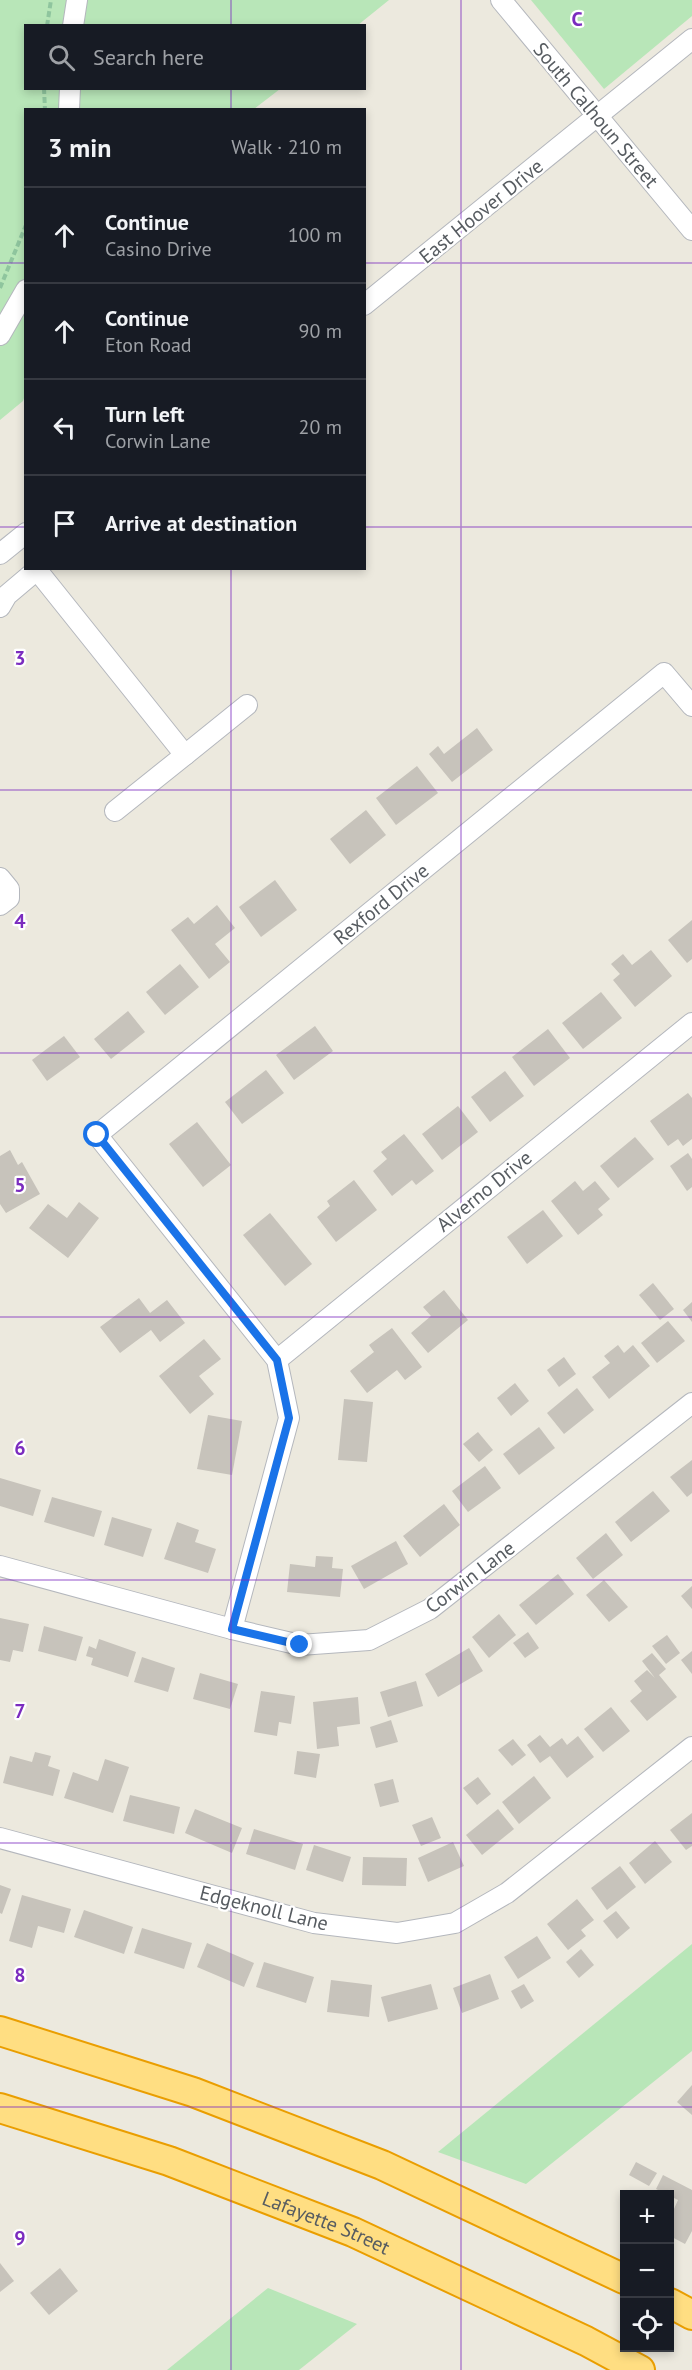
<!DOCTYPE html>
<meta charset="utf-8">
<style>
:root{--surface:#171b24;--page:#242831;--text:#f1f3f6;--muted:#9ea1a6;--line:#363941}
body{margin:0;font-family:"PT Sans",sans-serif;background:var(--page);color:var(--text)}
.controls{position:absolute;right:18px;bottom:18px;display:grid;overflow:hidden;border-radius:0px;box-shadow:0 3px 9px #0003}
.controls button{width:54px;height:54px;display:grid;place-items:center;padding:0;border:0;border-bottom:2px solid var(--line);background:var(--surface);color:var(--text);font:30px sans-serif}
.stop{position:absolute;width:18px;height:18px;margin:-14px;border:4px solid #1a73e8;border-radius:50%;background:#fff}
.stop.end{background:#1a73e8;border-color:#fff;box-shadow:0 2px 6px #0008}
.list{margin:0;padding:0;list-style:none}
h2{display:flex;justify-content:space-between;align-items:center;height:78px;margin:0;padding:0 24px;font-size:26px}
h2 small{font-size:20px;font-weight:400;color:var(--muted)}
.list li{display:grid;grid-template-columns:39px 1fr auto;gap:18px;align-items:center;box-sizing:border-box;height:96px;padding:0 24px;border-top:2px solid var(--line)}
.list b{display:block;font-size:22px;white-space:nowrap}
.list p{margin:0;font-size:20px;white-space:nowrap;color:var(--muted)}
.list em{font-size:20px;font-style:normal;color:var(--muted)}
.icon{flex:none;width:33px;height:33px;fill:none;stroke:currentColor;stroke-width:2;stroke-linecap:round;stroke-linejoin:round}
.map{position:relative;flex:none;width:692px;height:2370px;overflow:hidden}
.search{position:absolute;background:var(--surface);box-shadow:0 3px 9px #0003;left:24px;top:24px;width:342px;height:66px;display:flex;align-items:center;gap:15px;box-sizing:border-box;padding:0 21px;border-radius:0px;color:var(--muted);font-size:22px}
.panel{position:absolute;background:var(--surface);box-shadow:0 3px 9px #0003;left:24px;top:108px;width:342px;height:462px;border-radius:0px}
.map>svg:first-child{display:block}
.green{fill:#b8e6b8}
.building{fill:#c7c3bb}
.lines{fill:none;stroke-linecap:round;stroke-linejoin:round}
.minor-casing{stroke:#b4b7bd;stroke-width:22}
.highway-casing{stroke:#ea9e00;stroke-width:32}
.path{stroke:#8fc59e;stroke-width:4;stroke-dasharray:6 3;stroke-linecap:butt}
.minor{stroke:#fff;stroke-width:20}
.highway{stroke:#ffde82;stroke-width:28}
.route{stroke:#1a73e8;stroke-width:8}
.grid{fill:none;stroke:#7b2cbf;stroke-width:1.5;stroke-opacity:0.55}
.labels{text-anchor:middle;stroke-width:4.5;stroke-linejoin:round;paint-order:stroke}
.street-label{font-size:20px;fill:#575c61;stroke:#fff}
.grid-label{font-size:20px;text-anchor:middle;font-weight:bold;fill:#7b2cbf;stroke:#fff;stroke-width:4.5;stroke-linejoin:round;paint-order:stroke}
</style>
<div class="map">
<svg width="692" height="2370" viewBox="0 0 692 2370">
<rect width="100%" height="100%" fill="#ece9de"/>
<g class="green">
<polygon points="0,0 389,0 358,25 26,26 26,88 280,89 254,109 26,110 25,395 23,401 0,420"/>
<polygon points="531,0 692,0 692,16 604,89"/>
<polygon points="692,1944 692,2051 526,2184 438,2152"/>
<polygon points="268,2288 357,2324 299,2370 167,2370"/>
</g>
<g class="building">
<polygon points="477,728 493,750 452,782 429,754 438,746 444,754"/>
<polygon points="417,766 438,793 396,825 376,798"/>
<polygon points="366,810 386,835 350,864 330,839"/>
<polygon points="275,880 297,910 261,937 239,907"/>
<polygon points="217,905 235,928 215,944 230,962 209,979 171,930 188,917 194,924"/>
<polygon points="692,920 692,959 687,963 668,940"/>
<polygon points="651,950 672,976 635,1007 613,980 620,974 611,964 623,954 632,965"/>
<polygon points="180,964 199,987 165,1015 146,992"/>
<polygon points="601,992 622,1018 583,1049 562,1023"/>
<polygon points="128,1011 145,1032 111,1059 94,1039"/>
<polygon points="315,1026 333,1051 294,1080 276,1055"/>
<polygon points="548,1029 570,1058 534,1086 512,1057"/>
<polygon points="64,1036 80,1057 47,1081 32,1060"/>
<polygon points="266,1070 284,1093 242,1124 225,1102"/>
<polygon points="505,1071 524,1096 490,1122 471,1097"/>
<polygon points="688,1093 692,1098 692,1139 683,1146 678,1139 668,1146 650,1121"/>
<polygon points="458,1106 478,1132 442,1160 422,1134"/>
<polygon points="197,1122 231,1165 203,1187 169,1144"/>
<polygon points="404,1134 434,1171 416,1185 412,1180 392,1196 373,1171 387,1159 381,1152"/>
<polygon points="635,1137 654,1159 618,1188 600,1166"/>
<polygon points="10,1150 18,1165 22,1162 40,1194 6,1213 0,1204 0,1156"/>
<polygon points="688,1153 692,1159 692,1187 687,1191 670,1166"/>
<polygon points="354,1180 377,1210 336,1242 317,1217 330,1206 327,1201"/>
<polygon points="575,1181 583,1191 595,1181 610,1199 598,1209 603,1215 578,1235 551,1201"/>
<polygon points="79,1202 99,1218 68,1258 29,1228 48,1204 67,1218"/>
<polygon points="543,1210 563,1236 527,1264 507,1237"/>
<polygon points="270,1213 312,1264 285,1286 243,1235"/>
<polygon points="653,1283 674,1309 660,1320 639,1295"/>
<polygon points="444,1290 468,1320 428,1353 411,1333 431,1316 423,1307"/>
<polygon points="139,1298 150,1313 167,1300 185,1323 160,1342 151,1330 120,1353 100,1327"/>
<polygon points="692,1302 692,1322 683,1310"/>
<polygon points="668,1321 685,1341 657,1363 641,1343"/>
<polygon points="392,1328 422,1367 405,1380 397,1370 367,1393 350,1371 374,1352 369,1345"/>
<polygon points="204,1339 221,1359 199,1376 214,1394 190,1414 159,1376"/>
<polygon points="618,1345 624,1353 633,1345 650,1366 609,1399 592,1377 610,1363 604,1356"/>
<polygon points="564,1357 576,1374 559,1387 547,1370"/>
<polygon points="515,1383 529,1401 511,1416 497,1398"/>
<polygon points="577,1388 594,1410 564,1434 547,1413"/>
<polygon points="344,1399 373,1402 367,1462 338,1460"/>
<polygon points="208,1415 242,1421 232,1475 197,1469"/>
<polygon points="539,1427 555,1448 519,1475 503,1454"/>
<polygon points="478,1432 493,1450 479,1462 463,1444"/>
<polygon points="692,1460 692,1493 687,1497 670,1477"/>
<polygon points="485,1466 501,1488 468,1512 452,1491"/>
<polygon points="0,1478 41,1490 33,1516 0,1506"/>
<polygon points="653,1491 670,1511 631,1542 615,1522"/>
<polygon points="52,1497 102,1511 94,1537 44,1522"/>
<polygon points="444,1504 460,1525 420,1557 403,1536"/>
<polygon points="112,1517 152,1529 143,1557 104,1545"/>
<polygon points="177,1522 199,1530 195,1542 216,1549 208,1573 164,1559"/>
<polygon points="606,1533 623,1555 593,1579 576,1558"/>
<polygon points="396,1541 408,1564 364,1589 351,1566"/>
<polygon points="316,1556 333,1557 332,1568 343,1569 340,1597 287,1592 290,1564 315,1567"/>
<polygon points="558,1574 574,1594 536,1625 519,1605"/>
<polygon points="604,1580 628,1607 609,1622 586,1595"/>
<polygon points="692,1586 692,1609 681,1596"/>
<polygon points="499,1614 516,1635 489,1658 472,1637"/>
<polygon points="0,1618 29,1624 23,1652 13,1650 10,1662 0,1660"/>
<polygon points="44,1626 83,1637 76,1661 38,1651"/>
<polygon points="528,1632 539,1648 525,1658 513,1643"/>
<polygon points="667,1635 680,1653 666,1664 652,1646"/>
<polygon points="99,1639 136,1652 128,1677 91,1665 93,1658 86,1656 89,1646 96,1649"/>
<polygon points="469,1648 483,1671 438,1697 425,1674"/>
<polygon points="692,1651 692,1674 681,1660"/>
<polygon points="652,1653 666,1669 659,1675 677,1697 647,1721 630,1701 642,1691 634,1681 647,1670 655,1678 642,1661"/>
<polygon points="142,1657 175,1668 168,1692 134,1682"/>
<polygon points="200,1673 238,1684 230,1709 193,1699"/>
<polygon points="416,1681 423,1706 388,1717 380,1692"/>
<polygon points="261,1691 295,1696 291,1724 279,1722 277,1736 254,1732"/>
<polygon points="358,1697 360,1724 337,1727 339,1746 317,1749 313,1702"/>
<polygon points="611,1707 630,1731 603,1752 584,1729"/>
<polygon points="391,1720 398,1742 376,1748 370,1727"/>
<polygon points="540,1735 550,1747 562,1738 567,1745 578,1736 594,1757 567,1778 550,1756 540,1763 527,1745"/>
<polygon points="513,1739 526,1755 512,1766 498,1750"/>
<polygon points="297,1751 320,1754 316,1778 294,1774"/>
<polygon points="35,1752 51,1756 48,1766 60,1770 53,1796 3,1783 10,1756 32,1762"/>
<polygon points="105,1759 129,1767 113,1813 64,1798 73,1772 98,1781"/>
<polygon points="534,1776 551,1798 519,1824 502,1802"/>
<polygon points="478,1777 491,1794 477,1805 463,1788"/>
<polygon points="393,1779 399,1802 380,1807 374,1784"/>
<polygon points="130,1795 180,1807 174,1834 123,1821"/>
<polygon points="195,1809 242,1828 232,1853 185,1833"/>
<polygon points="498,1809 514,1829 482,1855 466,1835"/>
<polygon points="692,1813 692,1846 686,1850 670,1830"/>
<polygon points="432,1817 441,1838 421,1846 412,1825"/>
<polygon points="254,1829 303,1844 295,1870 246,1854"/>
<polygon points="655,1841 672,1862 645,1884 629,1863"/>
<polygon points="453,1842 464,1866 428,1882 418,1858"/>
<polygon points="314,1845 351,1857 343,1882 306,1870"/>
<polygon points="363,1857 407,1858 406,1886 362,1885"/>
<polygon points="620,1866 636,1887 607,1910 591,1888"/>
<polygon points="0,1885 11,1889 2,1914 0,1913"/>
<polygon points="22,1895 71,1909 64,1933 38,1926 32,1948 9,1941"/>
<polygon points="577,1899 594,1920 581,1930 586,1936 568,1950 547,1924"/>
<polygon points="84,1910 133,1927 124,1954 74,1937"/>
<polygon points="616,1911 630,1928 617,1939 603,1921"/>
<polygon points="142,1928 192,1943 184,1969 134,1953"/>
<polygon points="537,1936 551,1958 518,1979 504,1957"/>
<polygon points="207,1943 254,1963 244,1987 197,1967"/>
<polygon points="581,1949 594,1965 579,1978 566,1962"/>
<polygon points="264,1962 314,1977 306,2003 256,1987"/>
<polygon points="490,1974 499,1999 462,2013 453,1988"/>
<polygon points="331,1980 372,1985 369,2017 327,2012"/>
<polygon points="431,1984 438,2009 388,2022 381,1997"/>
<polygon points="524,1984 534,2001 521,2009 511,1991"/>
<polygon points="692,2085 692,2115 677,2102"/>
<polygon points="636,2162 657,2173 649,2186 629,2175"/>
<polygon points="663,2175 692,2190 692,2231 685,2244 670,2236 670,2218 678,2200 656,2189"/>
<polygon points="0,2263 14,2281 0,2292"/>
<polygon points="60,2268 78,2291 49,2315 30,2293"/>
</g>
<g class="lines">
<g class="minor-casing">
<g id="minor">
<polyline points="501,0 692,230"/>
<polyline points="73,26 77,0"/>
<polyline points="69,110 70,88"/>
<polyline points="364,305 692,39"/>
<polyline points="0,335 26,290"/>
<polyline points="0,554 26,533"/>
<polyline points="37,570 185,755 115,811"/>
<polyline points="0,607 7,595 39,568"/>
<polyline points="185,755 247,705"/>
<polyline points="0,878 9,889 9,898 0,905"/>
<polyline points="277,1360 692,1023"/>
<polyline points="0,1566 232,1629 300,1645 369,1640 430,1609 692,1403"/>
<polyline points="232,1629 289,1418 277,1360 97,1135 664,673 692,706"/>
<polyline points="0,1838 314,1923 397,1933 455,1923 507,1893 692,1747"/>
</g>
</g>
<g class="highway-casing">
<g id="highway">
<polyline points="0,2031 193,2092 382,2165 624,2279"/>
<path id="s1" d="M0,2108L169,2161L353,2232L586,2341L640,2370"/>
<polyline points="670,2303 692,2315"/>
</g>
</g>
<g class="path">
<polyline points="47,26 51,0"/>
<polyline points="44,88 45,110"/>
<polyline points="0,288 26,225"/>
</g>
<use href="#minor" class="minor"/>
<use href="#highway" class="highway"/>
</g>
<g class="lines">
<polyline class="route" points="97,1135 277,1360 289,1418 232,1629 300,1645"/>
</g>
<path class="grid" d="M231,0V26M461,0V2370M231,88V110M0,263H26M364,263H692M0,527H26M364,527H692M231,568V2370M0,790H692M0,1053H692M0,1317H692M0,1580H692M0,1843H692M0,2107H692"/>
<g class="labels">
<g class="street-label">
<text transform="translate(596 115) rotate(50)" y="7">South Calhoun Street</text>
<text transform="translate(481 211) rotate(-39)" y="7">East Hoover Drive</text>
<text transform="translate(381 904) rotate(-39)" y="7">Rexford Drive</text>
<text transform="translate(484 1191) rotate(-39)" y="7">Alverno Drive</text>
<text transform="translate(470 1577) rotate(-37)" y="7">Corwin Lane</text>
<text transform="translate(264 1908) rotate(14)" y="7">Edgeknoll Lane</text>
<text dy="7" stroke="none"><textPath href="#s1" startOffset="346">Lafayette Street</textPath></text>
</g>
</g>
<g class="grid-label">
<text x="577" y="26">C</text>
<text x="20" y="665">3</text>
<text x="20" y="928">4</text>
<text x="20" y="1192">5</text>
<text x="20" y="1455">6</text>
<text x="20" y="1718">7</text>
<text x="20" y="1982">8</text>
<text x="20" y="2245">9</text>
</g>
</svg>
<div class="controls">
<button>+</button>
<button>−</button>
<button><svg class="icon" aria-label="locate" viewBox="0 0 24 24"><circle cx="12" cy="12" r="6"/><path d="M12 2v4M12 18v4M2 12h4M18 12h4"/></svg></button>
</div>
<div class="stop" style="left:97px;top:1135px"></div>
<div class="stop end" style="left:300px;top:1645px"></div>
<div class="search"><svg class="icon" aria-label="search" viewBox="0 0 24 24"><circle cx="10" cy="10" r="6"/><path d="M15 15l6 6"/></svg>Search here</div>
<section class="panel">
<h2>3 min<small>Walk · 210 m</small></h2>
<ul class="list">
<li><svg class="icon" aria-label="ahead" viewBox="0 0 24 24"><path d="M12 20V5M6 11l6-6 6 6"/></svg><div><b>Continue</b><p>Casino Drive</p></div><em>100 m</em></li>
<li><svg class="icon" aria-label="ahead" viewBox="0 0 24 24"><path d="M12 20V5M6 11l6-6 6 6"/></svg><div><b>Continue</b><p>Eton Road</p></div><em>90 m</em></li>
<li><svg class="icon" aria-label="left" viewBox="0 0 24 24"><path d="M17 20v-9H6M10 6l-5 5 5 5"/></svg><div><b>Turn left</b><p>Corwin Lane</p></div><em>20 m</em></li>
<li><svg class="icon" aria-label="arrive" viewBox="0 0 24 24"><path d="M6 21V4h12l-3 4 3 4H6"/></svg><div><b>Arrive at destination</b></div></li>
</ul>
</section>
</div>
